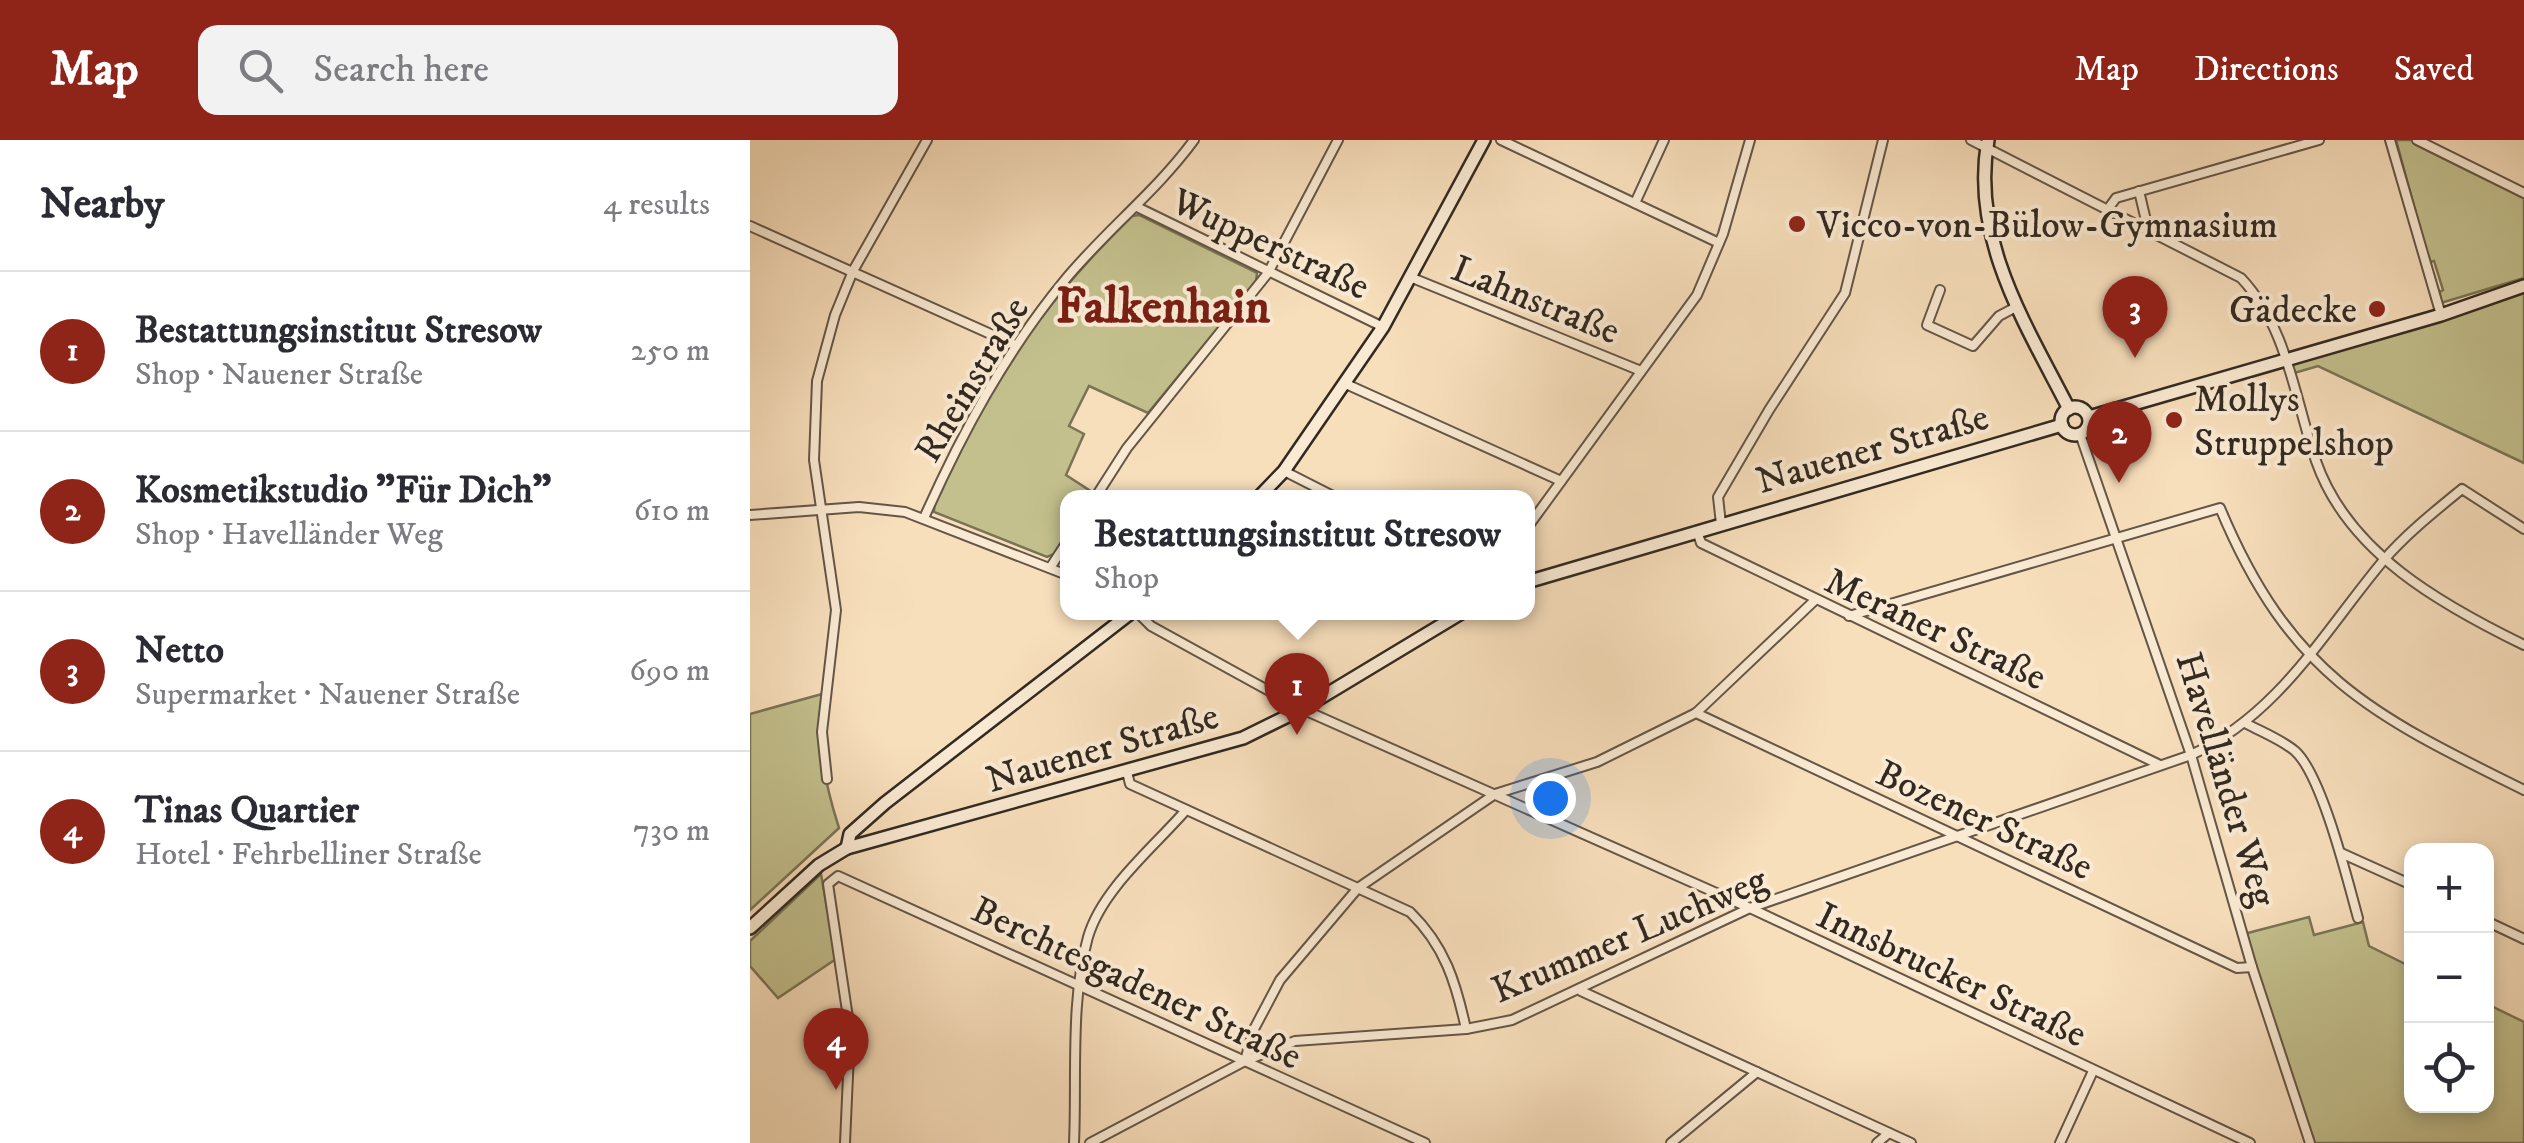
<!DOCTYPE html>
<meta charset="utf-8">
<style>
:root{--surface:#fff;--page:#f2f2f3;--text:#2b2b33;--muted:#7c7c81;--line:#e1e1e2;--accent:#8f2418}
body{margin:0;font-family:"IM FELL DW Pica",serif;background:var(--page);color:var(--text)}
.controls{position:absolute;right:30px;bottom:30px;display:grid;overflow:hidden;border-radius:20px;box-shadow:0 5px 15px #0003}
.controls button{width:90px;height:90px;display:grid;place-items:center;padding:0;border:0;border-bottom:2px solid var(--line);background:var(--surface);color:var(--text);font:50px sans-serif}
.you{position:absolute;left:800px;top:658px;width:35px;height:35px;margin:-25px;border:8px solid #fff;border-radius:50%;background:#1a73e8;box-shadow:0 0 0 15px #1a73e833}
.badge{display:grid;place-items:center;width:65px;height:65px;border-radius:50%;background:var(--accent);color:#fff;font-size:32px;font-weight:700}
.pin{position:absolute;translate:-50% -82px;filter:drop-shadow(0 2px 5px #0008)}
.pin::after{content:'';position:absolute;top:52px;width:35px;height:30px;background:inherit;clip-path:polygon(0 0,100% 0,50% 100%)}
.popup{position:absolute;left:310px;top:350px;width:475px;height:130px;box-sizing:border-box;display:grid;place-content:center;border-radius:20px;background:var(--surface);filter:drop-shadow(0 2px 8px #0005);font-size:32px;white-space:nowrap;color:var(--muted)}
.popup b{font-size:38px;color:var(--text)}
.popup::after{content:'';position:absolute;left:50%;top:100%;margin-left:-20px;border:20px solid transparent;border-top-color:var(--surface)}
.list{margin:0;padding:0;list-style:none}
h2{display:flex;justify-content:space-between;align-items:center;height:130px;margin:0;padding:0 40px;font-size:42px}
h2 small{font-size:32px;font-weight:400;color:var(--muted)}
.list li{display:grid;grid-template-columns:65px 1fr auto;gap:30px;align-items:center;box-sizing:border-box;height:160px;padding:0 40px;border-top:2px solid var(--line)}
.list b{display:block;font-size:38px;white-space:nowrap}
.list p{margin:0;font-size:32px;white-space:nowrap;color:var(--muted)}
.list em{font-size:32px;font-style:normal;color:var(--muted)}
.icon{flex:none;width:55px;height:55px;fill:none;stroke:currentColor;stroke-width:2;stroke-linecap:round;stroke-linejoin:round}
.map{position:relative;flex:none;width:1774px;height:1003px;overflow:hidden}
header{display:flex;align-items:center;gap:60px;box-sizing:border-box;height:140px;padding:0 50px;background:var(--accent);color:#fff}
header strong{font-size:48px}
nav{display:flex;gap:55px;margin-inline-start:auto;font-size:35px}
.search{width:700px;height:90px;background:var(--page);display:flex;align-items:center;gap:25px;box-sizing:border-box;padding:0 35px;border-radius:20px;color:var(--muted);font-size:38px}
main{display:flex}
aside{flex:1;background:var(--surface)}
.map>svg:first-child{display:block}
.green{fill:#c3c08d;stroke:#7a7456;stroke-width:2.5}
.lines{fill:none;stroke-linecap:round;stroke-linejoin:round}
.street-casing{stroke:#645647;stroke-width:12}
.secondary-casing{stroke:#322920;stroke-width:16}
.street{stroke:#faead3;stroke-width:8}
.secondary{stroke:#faead3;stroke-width:11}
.poi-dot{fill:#8f2418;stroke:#faead3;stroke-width:4}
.labels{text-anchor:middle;stroke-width:8;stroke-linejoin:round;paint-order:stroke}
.poi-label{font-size:38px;fill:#322920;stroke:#faead3;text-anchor:start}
.street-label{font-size:38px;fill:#322920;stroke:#faead3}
.district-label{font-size:48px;font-weight:bold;fill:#7a1f14;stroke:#faead3}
</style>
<header>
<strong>Map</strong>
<div class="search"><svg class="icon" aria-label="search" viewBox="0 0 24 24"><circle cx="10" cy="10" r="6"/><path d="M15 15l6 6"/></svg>Search here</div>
<nav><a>Map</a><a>Directions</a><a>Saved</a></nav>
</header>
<main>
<aside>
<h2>Nearby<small>4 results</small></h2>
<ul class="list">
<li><span class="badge">1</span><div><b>Bestattungsinstitut Stresow</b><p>Shop · Nauener Straße</p></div><em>250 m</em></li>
<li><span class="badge">2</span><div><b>Kosmetikstudio &quot;Für Dich&quot;</b><p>Shop · Havelländer Weg</p></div><em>610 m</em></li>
<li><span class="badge">3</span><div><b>Netto</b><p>Supermarket · Nauener Straße</p></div><em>690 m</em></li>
<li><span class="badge">4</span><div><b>Tinas Quartier</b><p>Hotel · Fehrbelliner Straße</p></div><em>730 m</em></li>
</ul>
</aside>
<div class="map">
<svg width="1774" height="1003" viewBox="0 0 1774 1003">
<rect width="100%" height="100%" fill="#f8dfbc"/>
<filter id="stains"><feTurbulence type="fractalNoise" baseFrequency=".002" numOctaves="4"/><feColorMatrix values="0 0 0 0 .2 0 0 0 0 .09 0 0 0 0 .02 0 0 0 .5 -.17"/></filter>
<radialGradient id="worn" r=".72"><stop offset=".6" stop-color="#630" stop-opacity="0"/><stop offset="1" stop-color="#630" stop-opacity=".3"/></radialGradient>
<g class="green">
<polygon points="1646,0 1662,0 1774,56 1774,138 1691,163 1688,153 1693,150 1684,121 1679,122"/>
<path d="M389,75L507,133L506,142L398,273L339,246L319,286L334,294L316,335L342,352L339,357L317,358V393L304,414L297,417L184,372C184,357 196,338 203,323C246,229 308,148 382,76Z"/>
<polygon points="1774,146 1774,323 1568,226 1541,234 1536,219"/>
<path d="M72,554C67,603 74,641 89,688L0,770V574Z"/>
<polygon points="71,734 86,819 28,858 0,826 0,801"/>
<polygon points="1559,777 1564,795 1613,782 1619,806 1661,827 1662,966 1736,966 1737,864 1774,882 1774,1003 1560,1003 1494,794"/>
</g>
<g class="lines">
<g class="street-casing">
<g id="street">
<polyline points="751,0 969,103"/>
<path d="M1221,0L1491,138C1538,188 1544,257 1566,321C1598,413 1692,465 1774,505"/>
<polyline points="1640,0 1691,175"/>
<polyline points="1667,0 1774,53"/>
<polyline points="1389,51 1398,89"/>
<polyline points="885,63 914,0"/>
<polyline points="387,67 633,187"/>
<polyline points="1358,69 1366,58 1569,0"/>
<polyline points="0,86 265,205"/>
<polyline points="660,137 891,231"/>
<polyline points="1190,150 1177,185 1223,206 1249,176 1266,167"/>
<polyline points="596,244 811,341"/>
<polyline points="1330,294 1441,615 1502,827 1560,1003"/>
<polyline points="534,331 587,358"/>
<polyline points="345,358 377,308 518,133 588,0"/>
<polyline points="0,375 109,367 155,372 317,435"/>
<path d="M174,378C212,293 255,213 314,141C355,91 406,52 444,0"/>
<polyline points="971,384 968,357 1019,270 1095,153 1133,0"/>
<polyline points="777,388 947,155 973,94 1000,0"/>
<polyline points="947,391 951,403 1410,625"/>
<polyline points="300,428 317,402"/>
<polyline points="387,472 401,486 552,569 1000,768 1500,1003"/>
<path d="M1099,476L1470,368C1540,535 1620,574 1774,650"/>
<polyline points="946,573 1487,828 1502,827"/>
<path d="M1497,584C1512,592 1532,600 1545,611C1572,635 1598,742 1608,778"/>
<path d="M377,632L380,644L660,772C695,806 706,843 716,889"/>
<polyline points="77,639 72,592 86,470 64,320 67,241 85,175 103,131 177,0"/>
<polyline points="1591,713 1662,745"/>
<polyline points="1736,781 1774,799"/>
<polyline points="831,851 1161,1003"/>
<polyline points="495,921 503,891 530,840 608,748 745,654 847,622 946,573 1064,461"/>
<polyline points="95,1003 100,891 78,744 88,736 675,1003"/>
<path d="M324,1003C327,937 320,861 338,797C352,749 404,707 436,670"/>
<path d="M340,1003L495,921L545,901L716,889L762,880L1000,768L1441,615C1529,574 1573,493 1633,421C1655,395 1685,371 1712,349L1774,389"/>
<polyline points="921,1003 1007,932"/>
<polyline points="1127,1003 1139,993"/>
<polyline points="1310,1003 1343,931"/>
</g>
</g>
<g class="secondary-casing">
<g id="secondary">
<path d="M1238,0C1220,98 1276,185 1319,269"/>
<circle cx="1325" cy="281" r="14"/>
<polyline points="1339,277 1691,175 1774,146"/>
<polyline points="508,358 534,331 633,187 734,0"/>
<polyline points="777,442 1312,285"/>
<polyline points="97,708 100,694 135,663 382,472"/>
<polyline points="0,788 69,725 97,708 493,598 552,569 713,472"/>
</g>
</g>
<use href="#street" class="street"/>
<use href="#secondary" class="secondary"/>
</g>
<g class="poi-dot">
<circle cx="1047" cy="84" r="10"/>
<circle cx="1627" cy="169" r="10"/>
<circle cx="1424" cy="280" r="10"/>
</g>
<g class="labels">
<g class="poi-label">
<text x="1067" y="97">Vicco-von-Bülow-Gymnasium</text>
<text x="1607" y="182" text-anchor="end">Gädecke</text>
<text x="1444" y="271">Mollys<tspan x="1444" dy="44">Struppelshop</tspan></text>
</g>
<g class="street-label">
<text transform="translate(521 103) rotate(25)" y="13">Wupperstraße</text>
<text transform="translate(786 159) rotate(22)" y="13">Lahnstraße</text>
<text transform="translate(221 239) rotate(-59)" y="13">Rheinstraße</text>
<text transform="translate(1122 308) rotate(-16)" y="13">Nauener Straße</text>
<text transform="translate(1186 488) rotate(25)" y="13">Meraner Straße</text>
<text transform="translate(352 607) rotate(-16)" y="13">Nauener Straße</text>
<text transform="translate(1477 639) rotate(73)" y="13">Havelländer Weg</text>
<text transform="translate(1235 679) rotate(25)" y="13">Bozener Straße</text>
<text transform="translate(879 794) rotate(-23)" y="13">Krummer Luchweg</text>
<text transform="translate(1202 834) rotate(25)" y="13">Innsbrucker Straße</text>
<text transform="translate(387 842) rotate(25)" y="13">Berchtesgadener Straße</text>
</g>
<g class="district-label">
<text x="413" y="182">Falkenhain</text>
</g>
</g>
<rect width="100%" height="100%" filter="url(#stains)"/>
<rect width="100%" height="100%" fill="url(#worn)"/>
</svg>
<div class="controls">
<button>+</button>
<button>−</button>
<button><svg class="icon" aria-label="locate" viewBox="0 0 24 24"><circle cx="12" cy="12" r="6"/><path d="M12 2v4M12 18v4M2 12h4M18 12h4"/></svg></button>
</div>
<div class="you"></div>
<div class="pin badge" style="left:547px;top:595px">1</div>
<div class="popup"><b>Bestattungsinstitut Stresow</b>Shop</div>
<div class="pin badge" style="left:1369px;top:343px">2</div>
<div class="pin badge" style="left:1385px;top:218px">3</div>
<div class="pin badge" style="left:86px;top:950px">4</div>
</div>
</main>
